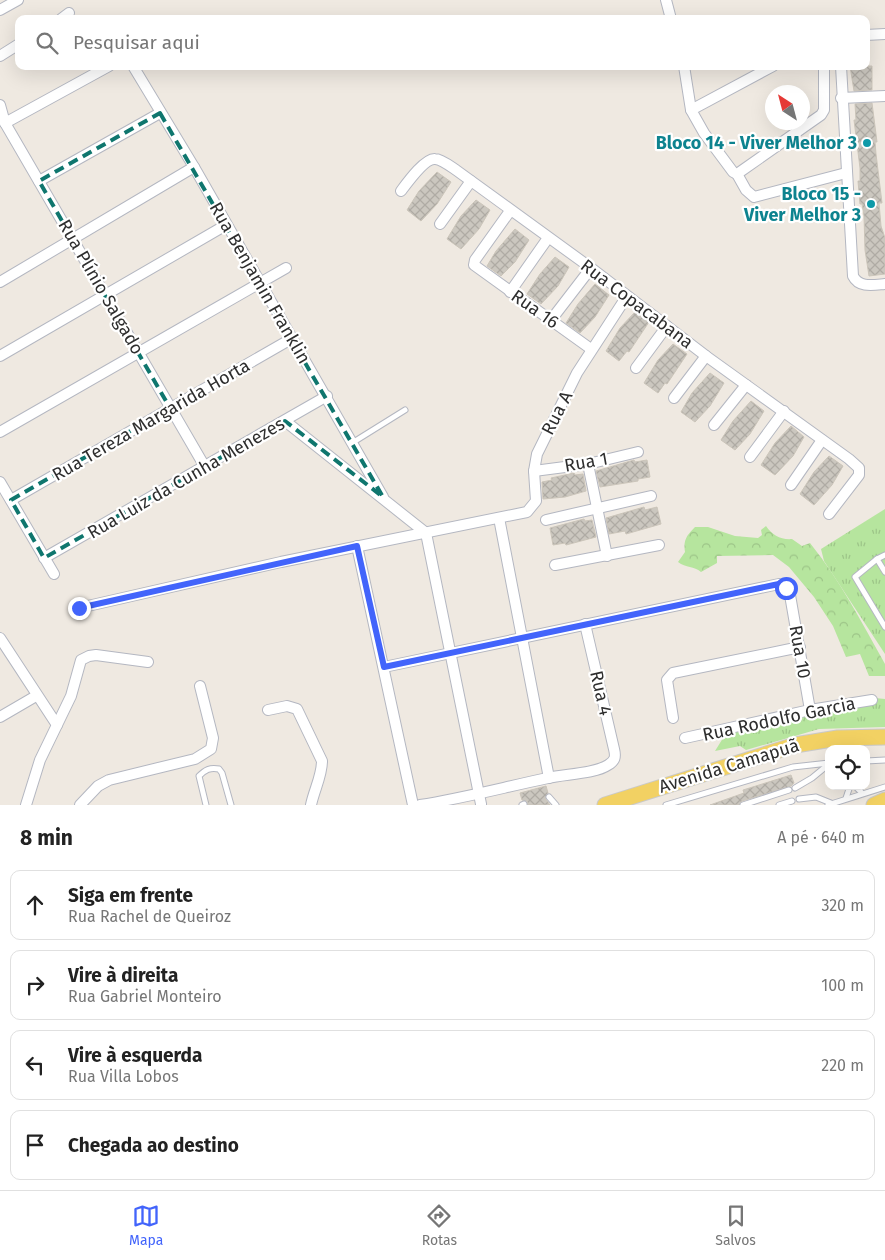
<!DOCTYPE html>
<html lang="pt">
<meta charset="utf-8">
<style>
:root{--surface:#fff;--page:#f6f6f6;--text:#222;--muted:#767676;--line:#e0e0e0;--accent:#4264fb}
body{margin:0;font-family:"Fira Sans",sans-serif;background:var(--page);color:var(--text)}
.controls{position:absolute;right:15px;bottom:15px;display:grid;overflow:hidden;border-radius:10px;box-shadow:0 5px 20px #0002}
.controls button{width:45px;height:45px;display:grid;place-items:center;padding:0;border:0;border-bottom:1px solid var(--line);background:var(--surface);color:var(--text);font:25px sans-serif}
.compass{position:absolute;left:765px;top:85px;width:45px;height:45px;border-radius:50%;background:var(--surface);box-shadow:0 5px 20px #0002;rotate:324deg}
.stop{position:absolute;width:15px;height:15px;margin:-11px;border:4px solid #4264fb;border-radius:50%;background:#fff}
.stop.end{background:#4264fb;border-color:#fff;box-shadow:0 1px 5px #0008}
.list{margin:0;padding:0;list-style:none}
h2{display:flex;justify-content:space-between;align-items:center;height:65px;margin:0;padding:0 20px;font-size:21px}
h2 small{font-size:16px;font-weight:400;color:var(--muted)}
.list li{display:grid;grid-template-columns:32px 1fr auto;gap:15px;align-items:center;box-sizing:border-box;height:70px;margin:0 10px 10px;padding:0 10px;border:1px solid var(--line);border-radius:10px}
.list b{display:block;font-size:19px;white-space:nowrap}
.list p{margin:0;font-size:16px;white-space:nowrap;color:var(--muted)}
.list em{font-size:16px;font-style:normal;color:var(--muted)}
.icon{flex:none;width:28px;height:28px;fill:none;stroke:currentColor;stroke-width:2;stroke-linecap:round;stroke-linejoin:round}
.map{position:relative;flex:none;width:885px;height:805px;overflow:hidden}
.search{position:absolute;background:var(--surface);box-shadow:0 5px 20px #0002;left:15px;right:15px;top:15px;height:55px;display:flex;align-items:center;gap:12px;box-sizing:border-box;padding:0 18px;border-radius:10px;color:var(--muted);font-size:19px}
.sheet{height:385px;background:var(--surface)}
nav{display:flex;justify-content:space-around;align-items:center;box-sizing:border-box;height:70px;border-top:1px solid var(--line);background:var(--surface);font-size:14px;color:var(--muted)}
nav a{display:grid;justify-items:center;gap:2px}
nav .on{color:var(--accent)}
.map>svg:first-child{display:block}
.forest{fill:url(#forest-crowns)}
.park{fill:url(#park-tufts)}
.building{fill:url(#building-cross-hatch);stroke:#cbc5ba}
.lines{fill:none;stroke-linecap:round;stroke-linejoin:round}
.lane-casing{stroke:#b4b7c1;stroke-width:7}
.street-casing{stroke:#b4b7c1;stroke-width:12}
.primary-casing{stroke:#c9c9c9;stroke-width:17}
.lane{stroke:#fff;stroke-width:5}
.street{stroke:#fff;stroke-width:10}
.primary{stroke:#f2d163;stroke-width:15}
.route{stroke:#4264fb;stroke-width:6}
.marked{fill:none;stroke:#0f766e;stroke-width:4;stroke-dasharray:10 6;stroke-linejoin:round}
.culture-dot{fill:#0f9aa8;stroke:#fff;stroke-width:2}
.labels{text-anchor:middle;stroke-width:4.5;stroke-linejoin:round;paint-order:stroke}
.culture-label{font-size:18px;font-weight:bold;fill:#0d838f;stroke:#fff;text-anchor:end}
.street-label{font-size:18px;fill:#2e2e2e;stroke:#fff}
</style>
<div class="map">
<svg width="885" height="805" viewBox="0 0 885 805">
<defs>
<pattern id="forest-crowns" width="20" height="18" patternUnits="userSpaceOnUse" patternTransform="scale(1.25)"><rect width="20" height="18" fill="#b6e59e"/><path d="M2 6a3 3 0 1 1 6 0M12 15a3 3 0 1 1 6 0" fill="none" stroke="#9dc588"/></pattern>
<pattern id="park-tufts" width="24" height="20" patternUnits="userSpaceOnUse" patternTransform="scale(1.25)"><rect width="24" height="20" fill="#b6e59e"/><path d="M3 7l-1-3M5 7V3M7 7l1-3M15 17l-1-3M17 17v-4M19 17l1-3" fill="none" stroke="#9dc588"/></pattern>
<pattern id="building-cross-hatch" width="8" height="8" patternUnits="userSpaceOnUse" patternTransform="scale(1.25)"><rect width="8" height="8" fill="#cbc7bf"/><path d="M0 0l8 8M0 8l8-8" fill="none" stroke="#afaba4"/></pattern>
</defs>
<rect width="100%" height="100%" fill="#efe9e1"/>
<path class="forest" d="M766,526C772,535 781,540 792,539L802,546L810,543C840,580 862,623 885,664V676H869L860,654L846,657L833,626L814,597L789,567L773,555L717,556V563L701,572C694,566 686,568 678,562L685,552C683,540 687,535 695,527H708L735,536L758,538L762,535L761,530Z"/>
<g class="park">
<polygon points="885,509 885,654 824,561 821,549"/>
<polygon points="875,698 885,699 885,727 819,729 746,750 740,746 715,751 728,730"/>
</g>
<g class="building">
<polygon points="850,66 872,66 872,90 854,91"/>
<polygon points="872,103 877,142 875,142 876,154 882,203 879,203 881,226 885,238 885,274 869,276 865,250 864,216 862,204 860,204 858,181 860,181 860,168 854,120 856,120 855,104"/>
<polygon points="437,172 451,182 437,204 421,221 407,210 419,191"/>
<polygon points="476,200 490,210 479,229 461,249 447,239 461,216"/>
<polygon points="515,229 529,240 515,262 501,276 487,266 496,251"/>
<polygon points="555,257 569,267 558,286 541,304 527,294 540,274"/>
<polygon points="595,284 609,295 595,317 580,333 566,323 578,304"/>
<polygon points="635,312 649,322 629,352 627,351 619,361 606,351 620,328"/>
<polygon points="673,344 687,354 667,384 665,383 658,393 644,383 658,360"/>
<polygon points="710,373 724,383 710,406 695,422 681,412 692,393"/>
<polygon points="751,401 764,411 750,434 735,450 721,440 733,421"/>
<polygon points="791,426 804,437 793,456 775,475 761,465 775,443"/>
<polygon points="829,456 843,466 832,485 814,505 800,494 814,472"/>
<polygon points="634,460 635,462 647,460 650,477 638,479 638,481 600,487 596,471"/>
<polygon points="574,473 575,475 583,474 586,491 565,497 543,499 542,482 552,480 551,478"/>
<polygon points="644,507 645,510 657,507 661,524 626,534 625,531 609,534 606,518"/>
<polygon points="584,519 585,521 592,520 596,537 566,545 565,543 553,545 550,528"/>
<polygon points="791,775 794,783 791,786 742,801 739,805 710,805 744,793 743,790"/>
<polygon points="546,786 548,793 545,798 550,805 528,805 527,801 522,800 520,793"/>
</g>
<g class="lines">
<g class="lane-casing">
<g id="lane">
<polyline points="352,443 405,410"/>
<polyline points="885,555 877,559 885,572"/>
<polyline points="877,559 855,577 885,627"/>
<polyline points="866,761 885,760"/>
<polyline points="855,786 862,793"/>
<polyline points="795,788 812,778 829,764"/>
<polyline points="549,797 556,805"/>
<polyline points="846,798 850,786"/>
<polyline points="799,799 816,797 831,803"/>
<path d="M206,805L199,776C205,770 210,767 219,769L222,773L231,805"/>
<polyline points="522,805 524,804"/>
<polyline points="666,805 793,767 829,763"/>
<polyline points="743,805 789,790"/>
<polyline points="779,805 792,801"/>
<polyline points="828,805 885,787"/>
</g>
</g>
<g class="street-casing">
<g id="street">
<polyline points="666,0 671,19"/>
<polyline points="0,10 18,0"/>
<polyline points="61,19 69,13"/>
<polyline points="866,35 885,34"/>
<polyline points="0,56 19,44"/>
<polyline points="133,66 194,167 383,497"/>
<polyline points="684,66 691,110"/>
<polyline points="773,66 691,110 704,133 733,172 737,174 821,115 824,110 824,66"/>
<path d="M841,66L853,276C859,288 873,285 885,284"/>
<polyline points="841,98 885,96"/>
<polyline points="0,105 5,123 205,467"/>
<polyline points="5,123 109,66"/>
<polyline points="737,174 746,190 754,197 846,173"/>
<polyline points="39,181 160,113"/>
<path d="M401,191C407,183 425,158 435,159C441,159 450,166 456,170L591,268L706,356L849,459L859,468V475L829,514"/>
<polyline points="510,211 475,260 474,265 591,349"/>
<polyline points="440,224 471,181"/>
<polyline points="0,282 194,167"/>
<polyline points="510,292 548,238"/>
<polyline points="551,320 591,268"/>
<polyline points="0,356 226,225"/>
<polyline points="636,368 667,326"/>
<polyline points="674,398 706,356"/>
<polyline points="285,421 426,533 481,804"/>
<polyline points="714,425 746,385"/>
<polyline points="0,432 286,268"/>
<polyline points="750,457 784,411"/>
<polyline points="588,464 607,556"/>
<polyline points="534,471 588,464 638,452"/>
<polyline points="0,482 54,574"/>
<polyline points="791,485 822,440"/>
<polyline points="11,500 291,339"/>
<polyline points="499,518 549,778"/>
<polyline points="546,520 651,496"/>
<polyline points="357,546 413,805"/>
<polyline points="44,558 327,396"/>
<polyline points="555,565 659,545"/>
<polyline points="79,608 281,562 527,512 536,501 534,471 537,454 577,373 627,296"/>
<polyline points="0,638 57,725"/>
<polyline points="384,667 779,584 786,589 790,595 810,710"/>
<path d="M268,710L287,706L297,709L322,761C322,776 314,790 311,805"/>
<polyline points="0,717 36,696"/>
<polyline points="673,718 667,680 673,673 800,647"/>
<polyline points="685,738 810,710 872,700"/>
<polyline points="26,805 40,760 71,696 81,660 89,656 96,655 148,662"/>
<polyline points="80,805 98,786 109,780 195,759 211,749 213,738 200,686"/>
<path d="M420,805C464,798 505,787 548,778C564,774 595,774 608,765C615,761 616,757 614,749L585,624"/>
</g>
</g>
<g class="primary-casing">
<g id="primary">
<polyline points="605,805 795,745 838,738 885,737"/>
<polyline points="874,805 885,800"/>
</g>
</g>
<use href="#lane" class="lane"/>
<use href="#street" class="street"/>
<use href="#primary" class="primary"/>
</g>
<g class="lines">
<polyline class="route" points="79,608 357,546 384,667 774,585 779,584 786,588"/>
</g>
<path class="marked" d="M160,113L383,497L285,421L44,558L11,500L170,408L39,181Z"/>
<g class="culture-dot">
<circle cx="867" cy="143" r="5"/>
<circle cx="871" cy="204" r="5"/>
</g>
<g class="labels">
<g class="culture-label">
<text x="857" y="149">Bloco 14 - Viver Melhor 3</text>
<text x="861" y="200">Bloco 15 -<tspan x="861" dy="21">Viver Melhor 3</tspan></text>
</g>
<g class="street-label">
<text transform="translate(260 283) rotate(60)" y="6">Rua Benjamin Franklin</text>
<text transform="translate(101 287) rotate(60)" y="6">Rua Plínio Salgado</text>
<text transform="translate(637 304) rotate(37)" y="6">Rua Copacabana</text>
<text transform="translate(535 309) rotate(35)" y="6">Rua 16</text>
<text transform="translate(557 413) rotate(-63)" y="6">Rua A</text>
<text transform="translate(151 420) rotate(-30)" y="6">Rua Tereza Margarida Horta</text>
<text transform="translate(586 462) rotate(-10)" y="6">Rua 1</text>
<text transform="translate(186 478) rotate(-30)" y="6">Rua Luiz da Cunha Menezes</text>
<text transform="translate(800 652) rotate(80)" y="6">Rua 10</text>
<text transform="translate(601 693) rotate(77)" y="6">Rua 4</text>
<text transform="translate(779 719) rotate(-12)" y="6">Rua Rodolfo Garcia</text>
<text transform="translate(729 766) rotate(-17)" y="6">Avenida Camapuã</text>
</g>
</g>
</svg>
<div class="controls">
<button><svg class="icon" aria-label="locate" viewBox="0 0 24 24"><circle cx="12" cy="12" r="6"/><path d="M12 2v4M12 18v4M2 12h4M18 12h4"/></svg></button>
</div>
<svg class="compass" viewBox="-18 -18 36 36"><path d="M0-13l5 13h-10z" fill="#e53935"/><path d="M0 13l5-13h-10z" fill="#767676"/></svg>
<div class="stop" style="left:786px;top:588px"></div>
<div class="stop end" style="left:79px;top:608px"></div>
<div class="search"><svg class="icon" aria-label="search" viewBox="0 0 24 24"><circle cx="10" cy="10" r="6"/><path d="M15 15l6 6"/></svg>Pesquisar aqui</div>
</div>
<section class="sheet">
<h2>8 min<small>A pé · 640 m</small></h2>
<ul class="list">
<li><svg class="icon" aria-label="ahead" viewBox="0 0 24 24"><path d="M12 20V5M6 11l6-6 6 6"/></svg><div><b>Siga em frente</b><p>Rua Rachel de Queiroz</p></div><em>320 m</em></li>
<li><svg class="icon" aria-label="right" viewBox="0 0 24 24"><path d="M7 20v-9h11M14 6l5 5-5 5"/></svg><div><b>Vire à direita</b><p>Rua Gabriel Monteiro</p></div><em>100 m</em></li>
<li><svg class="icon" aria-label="left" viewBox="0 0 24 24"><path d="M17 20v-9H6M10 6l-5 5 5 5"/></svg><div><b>Vire à esquerda</b><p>Rua Villa Lobos</p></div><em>220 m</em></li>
<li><svg class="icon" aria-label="arrive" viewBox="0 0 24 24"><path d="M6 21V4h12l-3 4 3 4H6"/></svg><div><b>Chegada ao destino</b></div></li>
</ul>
</section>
<nav>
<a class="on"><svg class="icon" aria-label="map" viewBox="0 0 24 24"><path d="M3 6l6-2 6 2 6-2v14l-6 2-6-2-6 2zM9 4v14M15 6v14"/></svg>Mapa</a>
<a><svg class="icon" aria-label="directions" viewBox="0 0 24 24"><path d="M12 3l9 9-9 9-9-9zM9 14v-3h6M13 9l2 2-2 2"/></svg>Rotas</a>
<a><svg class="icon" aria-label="saved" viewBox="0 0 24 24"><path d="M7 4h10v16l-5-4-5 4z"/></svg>Salvos</a>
</nav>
